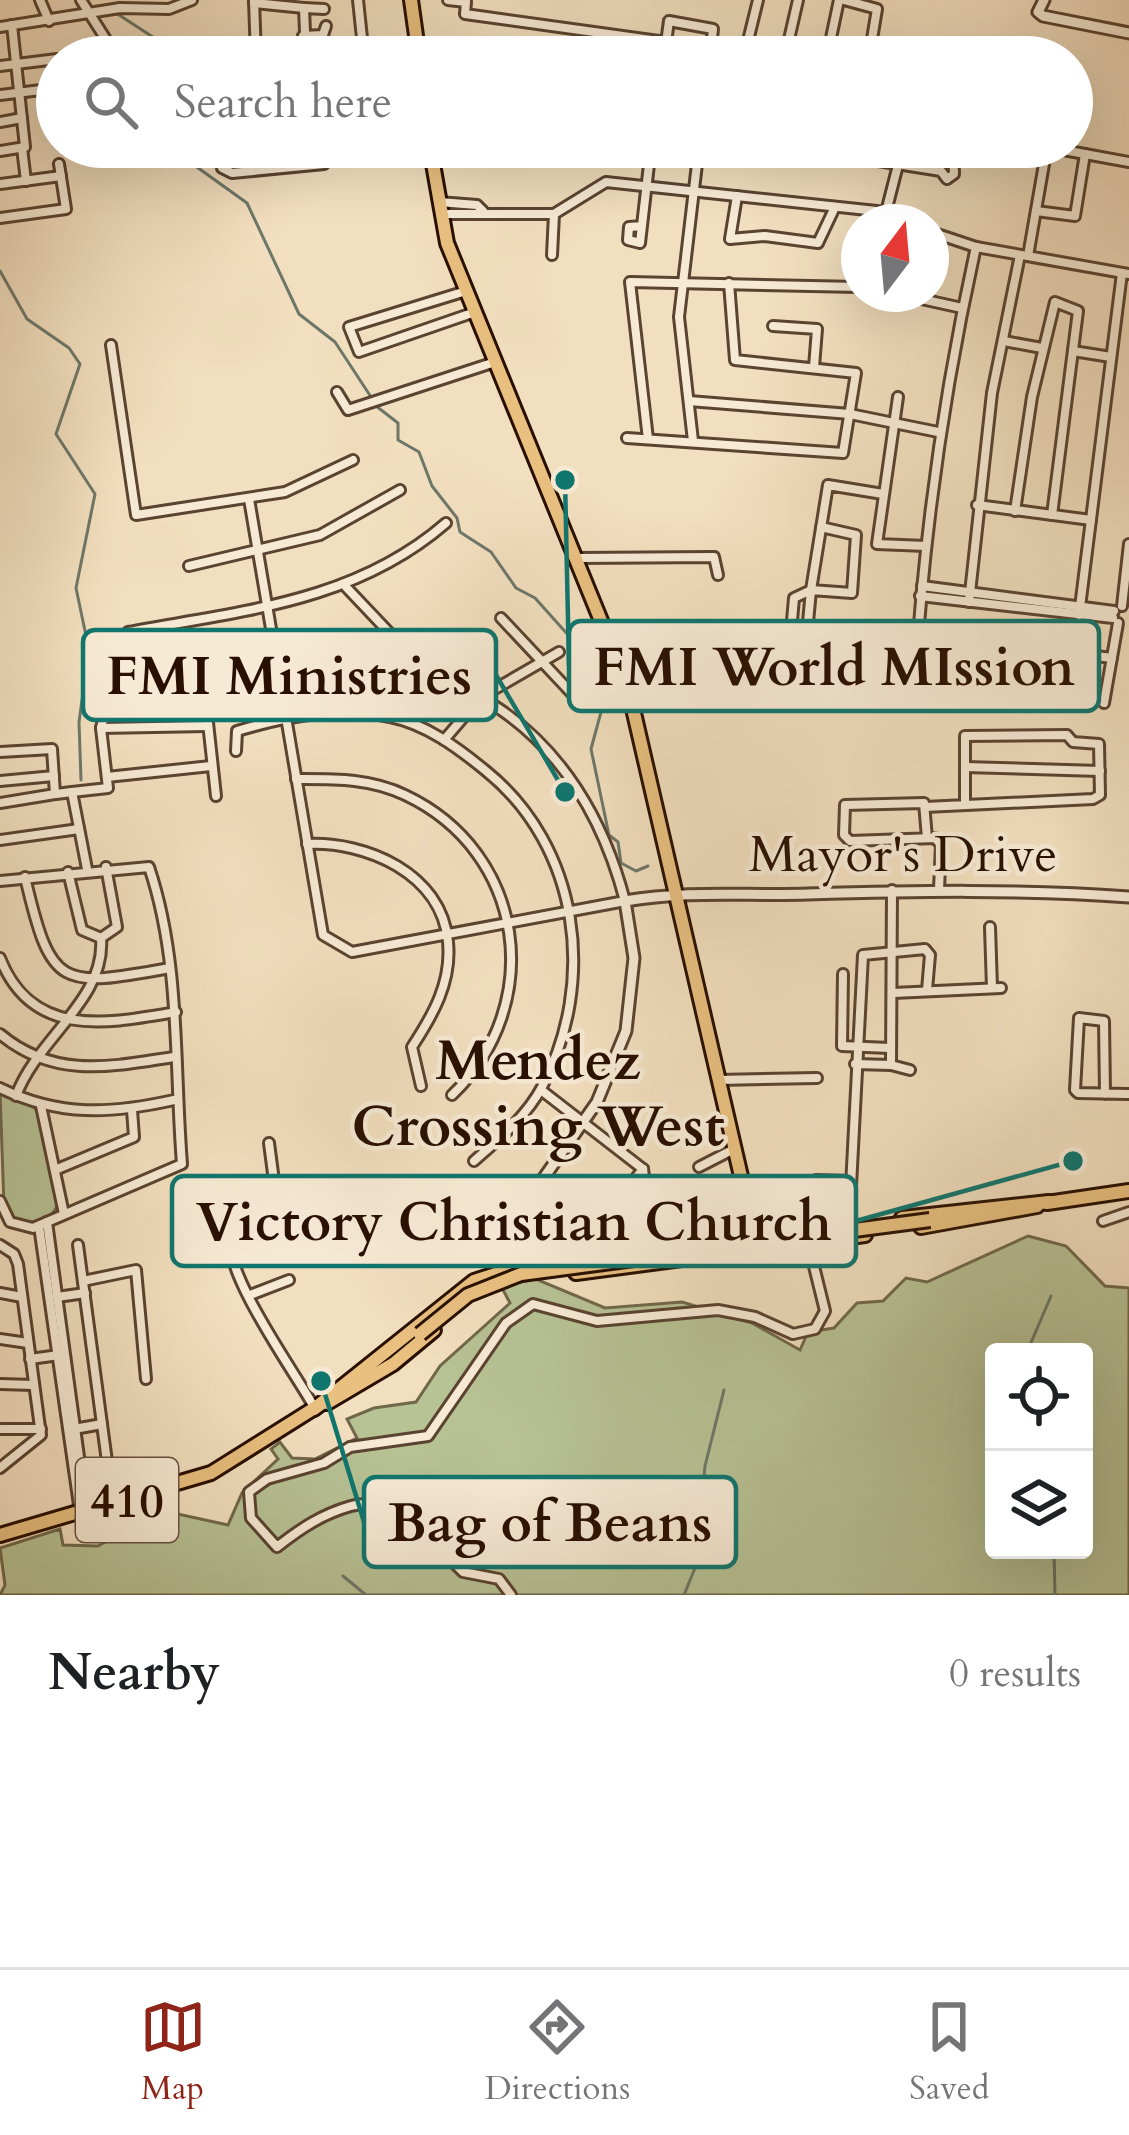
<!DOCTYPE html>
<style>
:root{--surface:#fff;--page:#f6f6f6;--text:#202124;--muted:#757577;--line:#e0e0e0;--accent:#8f2418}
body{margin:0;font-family:Cardo,serif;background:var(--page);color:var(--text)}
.controls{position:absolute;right:36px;bottom:36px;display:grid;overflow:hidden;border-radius:12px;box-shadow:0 12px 48px #0002}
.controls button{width:108px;height:108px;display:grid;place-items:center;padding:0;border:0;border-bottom:3px solid var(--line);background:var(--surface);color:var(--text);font:60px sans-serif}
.compass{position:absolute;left:841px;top:204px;width:108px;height:108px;border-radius:50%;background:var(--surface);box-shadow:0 12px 48px #0002;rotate:16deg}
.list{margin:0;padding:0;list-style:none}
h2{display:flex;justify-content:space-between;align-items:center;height:156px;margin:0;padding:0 48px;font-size:51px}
h2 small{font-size:39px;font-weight:400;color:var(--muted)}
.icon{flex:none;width:66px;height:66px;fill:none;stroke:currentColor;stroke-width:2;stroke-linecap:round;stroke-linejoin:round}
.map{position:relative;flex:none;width:1129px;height:1595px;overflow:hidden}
.search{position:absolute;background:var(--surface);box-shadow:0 12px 48px #0002;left:36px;right:36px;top:36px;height:132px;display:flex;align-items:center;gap:30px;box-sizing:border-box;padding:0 42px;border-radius:66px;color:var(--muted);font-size:45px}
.sheet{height:372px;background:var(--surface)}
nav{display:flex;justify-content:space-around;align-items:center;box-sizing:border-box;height:168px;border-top:3px solid var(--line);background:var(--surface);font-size:33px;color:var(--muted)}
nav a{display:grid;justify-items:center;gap:6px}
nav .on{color:var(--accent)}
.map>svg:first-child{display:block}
.green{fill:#b7c295;stroke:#70684a;stroke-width:3;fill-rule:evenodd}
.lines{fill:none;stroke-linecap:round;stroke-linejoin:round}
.stream{stroke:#6d7769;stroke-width:3}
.minor-casing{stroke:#5a4330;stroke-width:14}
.tertiary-casing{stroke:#5a4330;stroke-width:15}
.primary-casing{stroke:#280f00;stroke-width:18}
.minor{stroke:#f7ead5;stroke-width:8}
.tertiary{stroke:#f7ead5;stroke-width:9}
.primary{stroke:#e9c080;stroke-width:12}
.primary-bridge-casing{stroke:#280f00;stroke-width:18;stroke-linecap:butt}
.primary-bridge{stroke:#e9c080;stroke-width:12}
.labels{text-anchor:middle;stroke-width:9;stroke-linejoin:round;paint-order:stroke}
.shield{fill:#f7ead5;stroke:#665140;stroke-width:3}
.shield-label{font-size:48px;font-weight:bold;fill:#280f00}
.street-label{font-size:51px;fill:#280f00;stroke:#f7ead5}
.quarter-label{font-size:57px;font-weight:bold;fill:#280f00;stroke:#f7ead5}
.leader{fill:none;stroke:#0f766e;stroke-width:4.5}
.callout-dot{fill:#0f766e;stroke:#f7ead5;stroke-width:4.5}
.callout{fill:#f7ead5;stroke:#0f766e;stroke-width:4.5}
.callout-label{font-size:54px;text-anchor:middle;font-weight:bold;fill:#280f00}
</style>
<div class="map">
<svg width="1129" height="1595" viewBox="0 0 1129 1595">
<rect width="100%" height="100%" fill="#f2dfbf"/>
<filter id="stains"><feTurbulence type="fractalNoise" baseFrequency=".00167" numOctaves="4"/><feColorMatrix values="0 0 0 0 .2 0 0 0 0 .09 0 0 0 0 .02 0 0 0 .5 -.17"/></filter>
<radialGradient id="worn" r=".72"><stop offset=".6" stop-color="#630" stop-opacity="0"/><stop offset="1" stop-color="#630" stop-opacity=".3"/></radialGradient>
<g class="green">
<path d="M0,1092L35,1108L40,1117L58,1203C52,1224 32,1224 14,1220L4,1206Z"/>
<path d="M1028,1236L1066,1246L1105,1286L1129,1288V1595H0L5,1585L0,1548L60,1529L63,1545L98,1546L114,1537L113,1529L155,1509L228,1525L242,1493L278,1459L271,1449L280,1442L292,1458L315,1459L357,1438L347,1419L374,1408L416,1402L440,1366L510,1303L501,1286L536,1279L605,1308L682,1302L752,1323L800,1350L808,1332L834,1328L857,1303L883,1301L906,1278L927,1282ZM994,1352H1084V1550H994Z"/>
</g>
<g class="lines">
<g class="stream">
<polyline points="116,13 159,41 168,57"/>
<polyline points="188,147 194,165 247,203 299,314 335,342 373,400"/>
<polyline points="0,271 27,319 69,348 80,364 56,434 95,494 76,588 89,650 79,722 81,780"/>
<polyline points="376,406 398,423 398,440 419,452 432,486 457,518 460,532 491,552 516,588 535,598 604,675 604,701 591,749 609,835 618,842 621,863 636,871 648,866"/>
<polyline points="1027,1352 1051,1296"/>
<polyline points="1054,1550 1055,1595"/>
<polyline points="343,1576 366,1595"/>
<polyline points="684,1595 695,1568 705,1466 724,1390"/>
</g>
<g class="minor-casing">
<g id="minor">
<polyline points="40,0 49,21"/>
<polyline points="81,0 117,57"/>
<polyline points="254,0 256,57"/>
<polyline points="358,0 364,57"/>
<polyline points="448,0 466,2 465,14 666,42"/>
<polyline points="844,0 877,9 869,57"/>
<polyline points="254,3 304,8"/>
<polyline points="0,27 120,8 169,9 192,0"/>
<polyline points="303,36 323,35 326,26"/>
<polyline points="419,49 452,57"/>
<polyline points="205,50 206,57"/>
<polyline points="710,53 736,57"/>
<polyline points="71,57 116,52"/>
<polyline points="306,57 304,8 324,9"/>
<polyline points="664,57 669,21 713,29 710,57"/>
<polyline points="744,57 758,0"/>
<polyline points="785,57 798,0"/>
<polyline points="827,57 839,0"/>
<polyline points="0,66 57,59"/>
<polyline points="0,95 57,88"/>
<polyline points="0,122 22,118"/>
<polyline points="219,147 222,168 232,173 324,164 322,147"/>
<polyline points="271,147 273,168"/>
<polyline points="790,147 941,171 947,179 954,174 953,147"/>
<polyline points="1047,147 1129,162"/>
<polyline points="22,148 26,181"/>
<polyline points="432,150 522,158"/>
<polyline points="0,151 25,147 12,25"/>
<polyline points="0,184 61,176"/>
<polyline points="737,196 730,239 765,236 818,243 835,207"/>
<polyline points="439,202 477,205 483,211"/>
<polyline points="1036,211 1075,216 1085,154"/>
<polyline points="886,212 898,165"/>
<polyline points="442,214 554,214 606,182 886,212 911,222"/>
<polyline points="0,218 66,209 59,164"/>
<polyline points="642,226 629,227 628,240 640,243 651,147"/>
<polyline points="931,232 976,247 1129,274"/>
<polyline points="552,255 554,214"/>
<polyline points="1028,256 1047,147"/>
<polyline points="856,286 859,270"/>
<polyline points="466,291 349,327 359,352 475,312"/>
<polyline points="899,294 962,308"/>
<polyline points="773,326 817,329 814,367"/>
<polyline points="1004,341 1042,348"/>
<polyline points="111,345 136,515 285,492 353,460"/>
<polyline points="1073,351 1111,357"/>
<polyline points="337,392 348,410 495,362"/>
<polyline points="898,397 877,544 926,546"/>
<polyline points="689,401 850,414 938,432"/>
<polyline points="627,438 843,453 856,373 735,360 729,283"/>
<polyline points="648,439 630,282 859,287"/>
<polyline points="693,441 679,317 699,147"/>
<path d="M249,499L323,935L352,952L625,901C580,729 453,641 275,663"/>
<polyline points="977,505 1091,520"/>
<polyline points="1015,511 1032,397 1055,302 1078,311 1052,515"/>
<polyline points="821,527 856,535 852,593 811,590 794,598 791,632 798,637 807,633 811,590 828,485 883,494"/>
<polyline points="578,558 714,557 718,575"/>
<polyline points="189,566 320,535 400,490"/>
<polyline points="922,586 1114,611"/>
<polyline points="346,587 400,644 398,664"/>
<polyline points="920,596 1113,618"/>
<polyline points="969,602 992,393 1020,255"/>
<polyline points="1122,606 1129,544"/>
<polyline points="1079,615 1122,273"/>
<polyline points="501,618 579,701"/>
<path d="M128,632C241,611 355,602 446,523"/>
<polyline points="918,634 1112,658"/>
<path d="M947,638L942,686L929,695L915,680C924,533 944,391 976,247"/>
<polyline points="1104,703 1118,623"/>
<polyline points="101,728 207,726"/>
<polyline points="444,740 481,697 559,652"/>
<path d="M236,751L237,731C287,716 337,707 390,717C426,724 458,748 486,771C580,847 597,982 542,1087C526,1117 499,1139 474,1161"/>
<polyline points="0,752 52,749 55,794 0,803"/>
<polyline points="965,767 1100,771"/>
<polyline points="107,777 211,766"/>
<path d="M296,779C334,779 370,778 405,795C526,852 546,1005 452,1095"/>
<polyline points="0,781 54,776"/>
<polyline points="72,792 108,788 101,728 110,691 203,677 216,796"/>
<polyline points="56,794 72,792 87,869"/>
<polyline points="925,807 1093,799 1100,795 1099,744 1073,742 1067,735 965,736 965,803"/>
<polyline points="927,838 924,803 845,805 844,835 850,841 935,838 941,845 939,889"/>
<polyline points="0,840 79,829"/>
<path d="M307,844C365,841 442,873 448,942C452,982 433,1015 412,1047L421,1086"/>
<polyline points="68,872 82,930 101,938 117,927 106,867"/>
<path d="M25,877C51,989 60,988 170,968"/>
<path d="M0,881L149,867C181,962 174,1065 182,1164L33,1228L10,1222L0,1201"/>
<polyline points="892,890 891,1065 910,1070"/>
<polyline points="990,927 992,988"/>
<path d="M0,958C32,1039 106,1024 176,1012"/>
<polyline points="843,974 842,1046 890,1048"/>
<polyline points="893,993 1001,988"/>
<path d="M0,1034C54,1079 109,1067 174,1057"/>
<polyline points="855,1064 891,1065"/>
<polyline points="718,1080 817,1078"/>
<path d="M0,1088C60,1117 111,1114 174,1100"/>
<polyline points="541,1090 643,1169"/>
<polyline points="1105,1094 1104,1021 1079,1018 1075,1090 1078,1093 1127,1094 1129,1094"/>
<path d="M16,1096C37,1038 106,1000 101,938"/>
<polyline points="41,1106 64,1214"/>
<path d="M269,1143L279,1219L231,1229C217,1266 295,1372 314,1407"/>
<polyline points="699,1167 734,1149"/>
<polyline points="643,1169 654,1251"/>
<polyline points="55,1170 134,1137 132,1110"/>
<polyline points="816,1180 849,1181"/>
<polyline points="227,1189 231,1229"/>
<polyline points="1103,1221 1129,1212"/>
<polyline points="47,1222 79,1457 93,1510"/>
<polyline points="849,1225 863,955 925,949 930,955 927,990"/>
<polyline points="39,1226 80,1512"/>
<polyline points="0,1245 14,1254 18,1264 41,1435 0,1468"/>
<polyline points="78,1245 108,1469"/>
<polyline points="587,1258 596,1228 643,1169"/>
<polyline points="83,1281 136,1270 146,1379"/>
<polyline points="0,1293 22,1297"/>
<polyline points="250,1295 289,1280"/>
<polyline points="57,1297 85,1293"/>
<polyline points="0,1339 28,1343"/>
<polyline points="30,1359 59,1355"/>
<polyline points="0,1384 34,1385"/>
<polyline points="0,1429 41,1429"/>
<polyline points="74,1429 102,1424"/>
<path d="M511,1595L499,1579L463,1572L436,1545L438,1538L491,1547C468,1522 385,1497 351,1506C322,1514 300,1529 277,1547L251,1518L249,1492L267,1479L324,1463L350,1447L428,1436L506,1323L533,1304L597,1321L718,1310L755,1317L793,1334L815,1329L825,1311L807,1238"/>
</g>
</g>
<g class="tertiary-casing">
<g id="tertiary">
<polyline points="1044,0 1038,12 1043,16 1129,33"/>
<path d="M548,1264L543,1179L597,1102L626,1031L634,958L625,901C690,890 743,896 808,894C915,891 1021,889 1129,897"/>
</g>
</g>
<g class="primary-casing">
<g id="primary">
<polyline points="411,0 419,57"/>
<polyline points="430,147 447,243 628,687 758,1250"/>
<polyline points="1047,1203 1129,1191"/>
<polyline points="902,1218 1049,1202"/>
<polyline points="921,1227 1037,1206"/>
<polyline points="576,1273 865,1235"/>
<polyline points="327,1403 393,1364 434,1330"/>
<polyline points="314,1409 474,1281 511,1269 596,1258"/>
<polyline points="0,1535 211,1473 321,1404"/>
</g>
</g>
<use href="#minor" class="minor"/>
<use href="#tertiary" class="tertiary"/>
<use href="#primary" class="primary"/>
<g class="primary-bridge-casing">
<polyline id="primary-bridge" points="420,1334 468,1295 521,1274 930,1220"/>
</g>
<use href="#primary-bridge" class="primary-bridge"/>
</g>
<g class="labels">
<rect class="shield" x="76" y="1458" width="102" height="84" rx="9"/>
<g class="shield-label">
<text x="127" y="1517">410</text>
</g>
<g class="street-label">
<text x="903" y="871">Mayor's Drive</text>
</g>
<g class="quarter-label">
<text x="538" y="1079">Mendez<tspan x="538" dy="66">Crossing West</tspan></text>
</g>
</g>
<path class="leader" d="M565 480L569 666M565 792L496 675M1073 1161L856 1221M321 1381L364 1522"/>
<g class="callout-dot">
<circle cx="565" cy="480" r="12"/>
<circle cx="565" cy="792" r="12"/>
<circle cx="1073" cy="1161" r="12"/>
<circle cx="321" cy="1381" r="12"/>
</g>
<g class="callout">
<rect x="569" y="621" width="530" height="90" rx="12"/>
<rect x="83" y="630" width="413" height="90" rx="12"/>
<rect x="172" y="1176" width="684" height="90" rx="12"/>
<rect x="364" y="1477" width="372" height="90" rx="12"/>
</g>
<g class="callout-label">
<text x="834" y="685">FMI World MIssion</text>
<text x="289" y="694">FMI Ministries</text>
<text x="514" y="1240">Victory Christian Church</text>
<text x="550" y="1541">Bag of Beans</text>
</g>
<rect width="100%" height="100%" filter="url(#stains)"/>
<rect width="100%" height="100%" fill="url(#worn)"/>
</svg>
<div class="controls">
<button><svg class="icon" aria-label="locate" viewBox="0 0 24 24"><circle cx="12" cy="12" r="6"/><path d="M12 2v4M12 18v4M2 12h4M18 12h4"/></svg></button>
<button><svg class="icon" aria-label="layers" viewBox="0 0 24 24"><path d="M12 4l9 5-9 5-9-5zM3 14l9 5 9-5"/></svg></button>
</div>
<svg class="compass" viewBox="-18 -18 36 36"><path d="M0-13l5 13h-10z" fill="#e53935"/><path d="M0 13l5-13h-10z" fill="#757577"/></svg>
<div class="search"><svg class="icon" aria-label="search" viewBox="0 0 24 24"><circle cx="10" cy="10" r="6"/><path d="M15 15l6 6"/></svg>Search here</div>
</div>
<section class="sheet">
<h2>Nearby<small>0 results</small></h2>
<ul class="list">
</ul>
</section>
<nav>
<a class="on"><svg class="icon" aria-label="map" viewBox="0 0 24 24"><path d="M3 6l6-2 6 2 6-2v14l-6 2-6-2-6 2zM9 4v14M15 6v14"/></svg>Map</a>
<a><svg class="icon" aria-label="directions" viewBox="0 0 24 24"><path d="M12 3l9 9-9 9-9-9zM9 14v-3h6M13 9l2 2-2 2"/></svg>Directions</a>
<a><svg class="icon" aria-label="saved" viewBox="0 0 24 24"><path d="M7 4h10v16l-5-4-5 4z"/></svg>Saved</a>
</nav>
